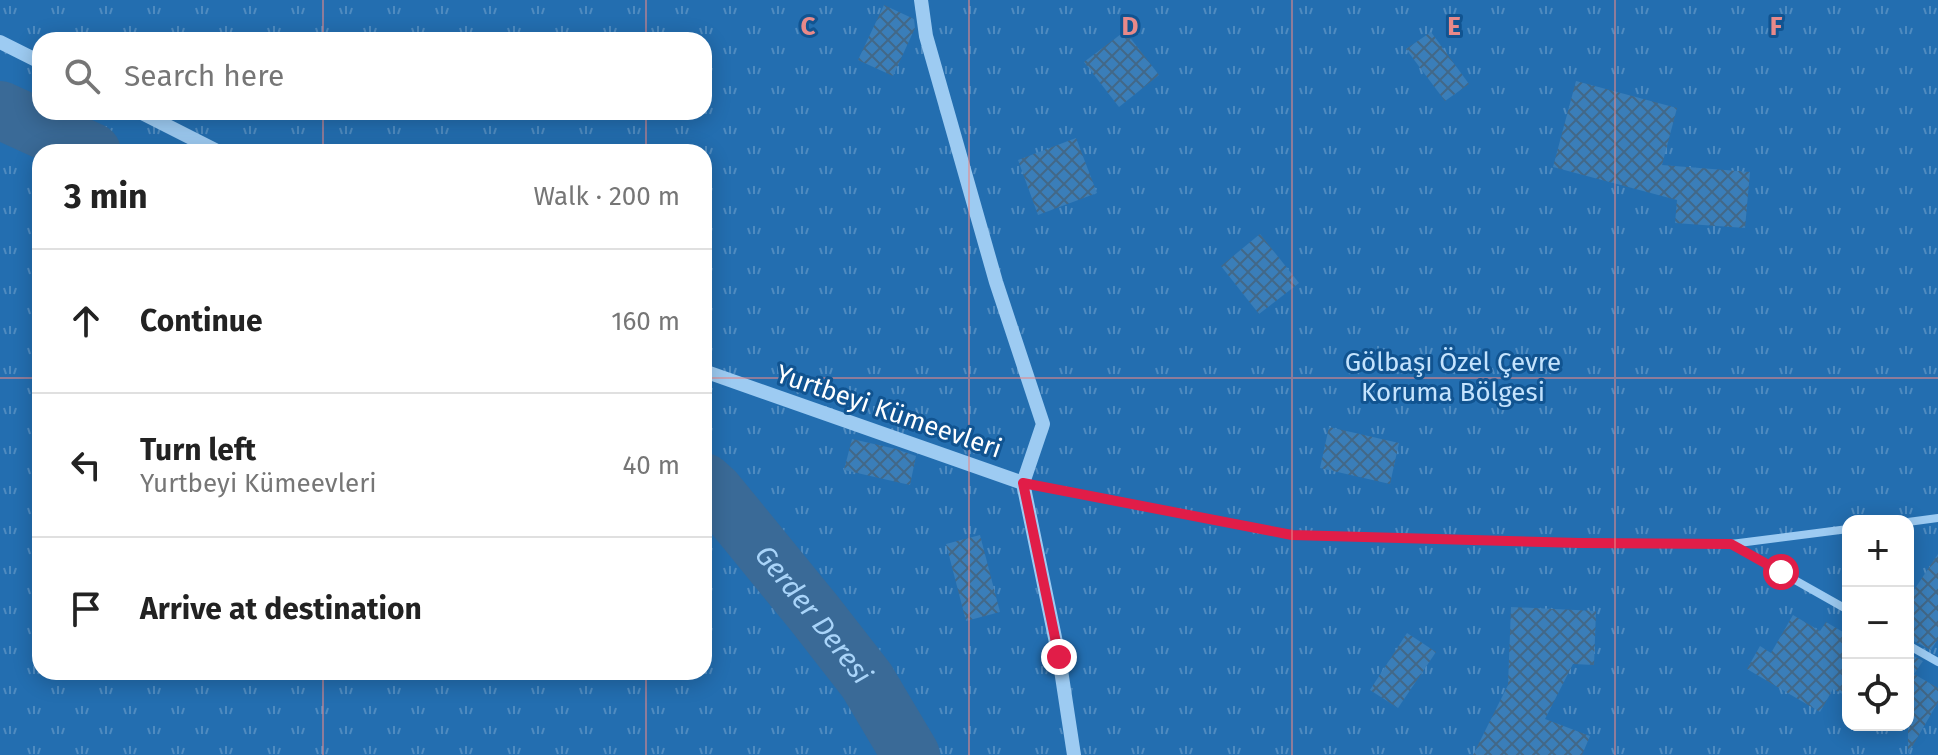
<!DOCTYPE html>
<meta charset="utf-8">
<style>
:root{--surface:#fff;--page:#f2f2f2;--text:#222;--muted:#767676;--line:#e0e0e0}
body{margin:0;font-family:"Fira Sans",sans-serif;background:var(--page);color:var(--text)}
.controls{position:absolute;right:24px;bottom:24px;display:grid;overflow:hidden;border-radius:16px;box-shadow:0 4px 20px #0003}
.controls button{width:72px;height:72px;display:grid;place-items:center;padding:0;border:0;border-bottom:2px solid var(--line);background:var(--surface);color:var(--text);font:40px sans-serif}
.stop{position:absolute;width:24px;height:24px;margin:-18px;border:6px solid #e11d48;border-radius:50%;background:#fff}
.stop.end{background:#e11d48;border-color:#fff;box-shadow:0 2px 8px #0008}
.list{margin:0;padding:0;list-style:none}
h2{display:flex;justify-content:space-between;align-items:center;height:104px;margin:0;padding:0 32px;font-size:34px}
h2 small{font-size:26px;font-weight:400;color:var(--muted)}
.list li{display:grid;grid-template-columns:52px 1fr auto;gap:24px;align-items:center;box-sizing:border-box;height:144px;padding:0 32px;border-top:2px solid var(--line)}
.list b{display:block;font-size:30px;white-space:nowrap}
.list p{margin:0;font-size:26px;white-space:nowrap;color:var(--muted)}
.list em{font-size:26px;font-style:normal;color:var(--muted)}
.icon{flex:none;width:44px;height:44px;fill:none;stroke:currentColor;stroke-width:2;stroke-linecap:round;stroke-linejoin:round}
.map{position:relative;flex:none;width:1938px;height:755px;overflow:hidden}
.search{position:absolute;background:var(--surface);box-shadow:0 4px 20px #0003;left:32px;top:32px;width:680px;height:88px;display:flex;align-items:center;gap:20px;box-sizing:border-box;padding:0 28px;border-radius:24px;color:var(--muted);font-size:30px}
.panel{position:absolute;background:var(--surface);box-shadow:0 4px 20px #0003;left:32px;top:144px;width:680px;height:536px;border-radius:24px}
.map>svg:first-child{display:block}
.park{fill:url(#park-tufts);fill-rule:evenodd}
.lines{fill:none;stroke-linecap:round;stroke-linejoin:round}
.river{stroke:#3a6a97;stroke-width:58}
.building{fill:url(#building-cross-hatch)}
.minor{stroke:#9dcbf2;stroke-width:8}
.tertiary{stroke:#9dcbf2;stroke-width:14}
.route{stroke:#e11d48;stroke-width:10}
.grid{fill:none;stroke:#e88989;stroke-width:2;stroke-opacity:0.55}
.labels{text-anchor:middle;stroke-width:6;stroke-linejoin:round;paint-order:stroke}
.park-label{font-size:26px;fill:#c4e3fd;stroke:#115491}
.street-label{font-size:26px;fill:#fff;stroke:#115491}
.water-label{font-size:28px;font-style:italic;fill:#a9d4f9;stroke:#115491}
.grid-label{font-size:26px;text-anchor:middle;font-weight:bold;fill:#e88989;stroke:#115491;stroke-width:6;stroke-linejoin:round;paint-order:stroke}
</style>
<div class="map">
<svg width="1938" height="755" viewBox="0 0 1938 755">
<defs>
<pattern id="park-tufts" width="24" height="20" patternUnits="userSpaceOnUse" patternTransform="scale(2)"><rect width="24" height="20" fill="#236eb0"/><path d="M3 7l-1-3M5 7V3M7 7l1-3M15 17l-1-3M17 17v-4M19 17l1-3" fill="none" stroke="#4f8bc0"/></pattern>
<pattern id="building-cross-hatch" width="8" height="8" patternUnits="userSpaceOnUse" patternTransform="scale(2)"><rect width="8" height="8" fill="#3a7eb9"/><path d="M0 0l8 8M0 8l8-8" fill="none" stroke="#426888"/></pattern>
</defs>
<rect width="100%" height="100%" fill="#115491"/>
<path class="park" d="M0,0H1938V755H0ZM40,40H704V112H40ZM40,152H704V672H40ZM1848,521H1908V725H1848Z"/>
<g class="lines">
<g class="river">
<polyline points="0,110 92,152"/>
<path id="s1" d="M704,482L715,492L814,613L867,681L911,755"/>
</g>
</g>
<g class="building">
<polygon points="884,5 914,19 915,28 893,76 858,60"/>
<polygon points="1125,31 1159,75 1119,107 1084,62"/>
<polygon points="1431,32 1469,84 1445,101 1406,49"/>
<polygon points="1576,81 1677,108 1662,165 1750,172 1745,228 1675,223 1677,200 1553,167"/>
<polygon points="1076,138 1097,193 1038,215 1018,160"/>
<polygon points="1260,234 1299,283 1259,314 1221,266"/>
<polygon points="1329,427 1399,443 1390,484 1320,468"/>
<polygon points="852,439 896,449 916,456 910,485 844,470"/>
<polygon points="980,535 1000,612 966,621 946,544"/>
<polygon points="1938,554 1938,639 1931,650 1908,638 1908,599"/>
<polygon points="1511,607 1596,611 1594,665 1573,664 1545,719 1590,736 1582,755 1473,755 1508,685"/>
<polygon points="1793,615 1820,631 1826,622 1848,635 1848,697 1833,689 1820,712 1747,669 1760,646 1771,653"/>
<polygon points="1407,633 1436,652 1398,708 1370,690"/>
<polygon points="1908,653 1923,661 1914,674 1938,688 1938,702 1908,754"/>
</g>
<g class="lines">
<g class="minor">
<polyline points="1023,483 1292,535 1580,543 1731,544 1848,529"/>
<polyline points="1908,522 1938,518"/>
<polyline points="1731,544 1848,610"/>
<polyline points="1908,645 1938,662"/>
</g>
<g class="tertiary">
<polyline points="921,0 926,36 996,282 1043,424 1023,483"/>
<polyline points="0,42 40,62"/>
<polyline points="140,112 219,152"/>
<polyline points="704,371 1023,483"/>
<polyline points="1023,483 1059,657 1074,755"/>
</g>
</g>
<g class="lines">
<polyline class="route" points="1059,657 1023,483 1292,535 1580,543 1731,544 1781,572"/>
</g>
<path class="grid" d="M323,0V40M646,0V40M969,0V755M1292,0V755M1615,0V755M323,112V152M646,112V152M0,378H40M704,378H1938M323,672V755M646,672V755"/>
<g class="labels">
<g class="park-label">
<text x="1453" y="371">Gölbaşı Özel Çevre<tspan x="1453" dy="30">Koruma Bölgesi</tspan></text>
</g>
<g class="street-label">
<text transform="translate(889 411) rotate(19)" y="9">Yurtbeyi Kümeevleri</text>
</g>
<g class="water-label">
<text dy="10" stroke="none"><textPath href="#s1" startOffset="172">Gerder Deresi</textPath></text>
</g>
</g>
<g class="grid-label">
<text x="808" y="35">C</text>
<text x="1130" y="35">D</text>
<text x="1454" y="35">E</text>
<text x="1776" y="35">F</text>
</g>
</svg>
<div class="controls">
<button>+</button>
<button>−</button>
<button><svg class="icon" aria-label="locate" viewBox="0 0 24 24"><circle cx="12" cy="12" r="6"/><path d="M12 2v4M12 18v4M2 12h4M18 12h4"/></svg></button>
</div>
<div class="stop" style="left:1781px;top:572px"></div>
<div class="stop end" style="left:1059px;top:657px"></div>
<div class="search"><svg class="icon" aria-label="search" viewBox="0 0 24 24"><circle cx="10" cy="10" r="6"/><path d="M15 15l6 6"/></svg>Search here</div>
<section class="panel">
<h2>3 min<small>Walk · 200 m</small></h2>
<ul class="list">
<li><svg class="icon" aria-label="ahead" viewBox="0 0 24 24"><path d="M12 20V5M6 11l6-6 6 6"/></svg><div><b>Continue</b></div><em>160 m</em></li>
<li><svg class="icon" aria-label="left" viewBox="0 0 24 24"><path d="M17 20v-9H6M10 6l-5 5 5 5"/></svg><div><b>Turn left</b><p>Yurtbeyi Kümeevleri</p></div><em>40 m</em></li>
<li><svg class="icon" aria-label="arrive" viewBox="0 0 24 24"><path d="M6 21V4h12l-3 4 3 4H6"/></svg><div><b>Arrive at destination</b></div></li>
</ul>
</section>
</div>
